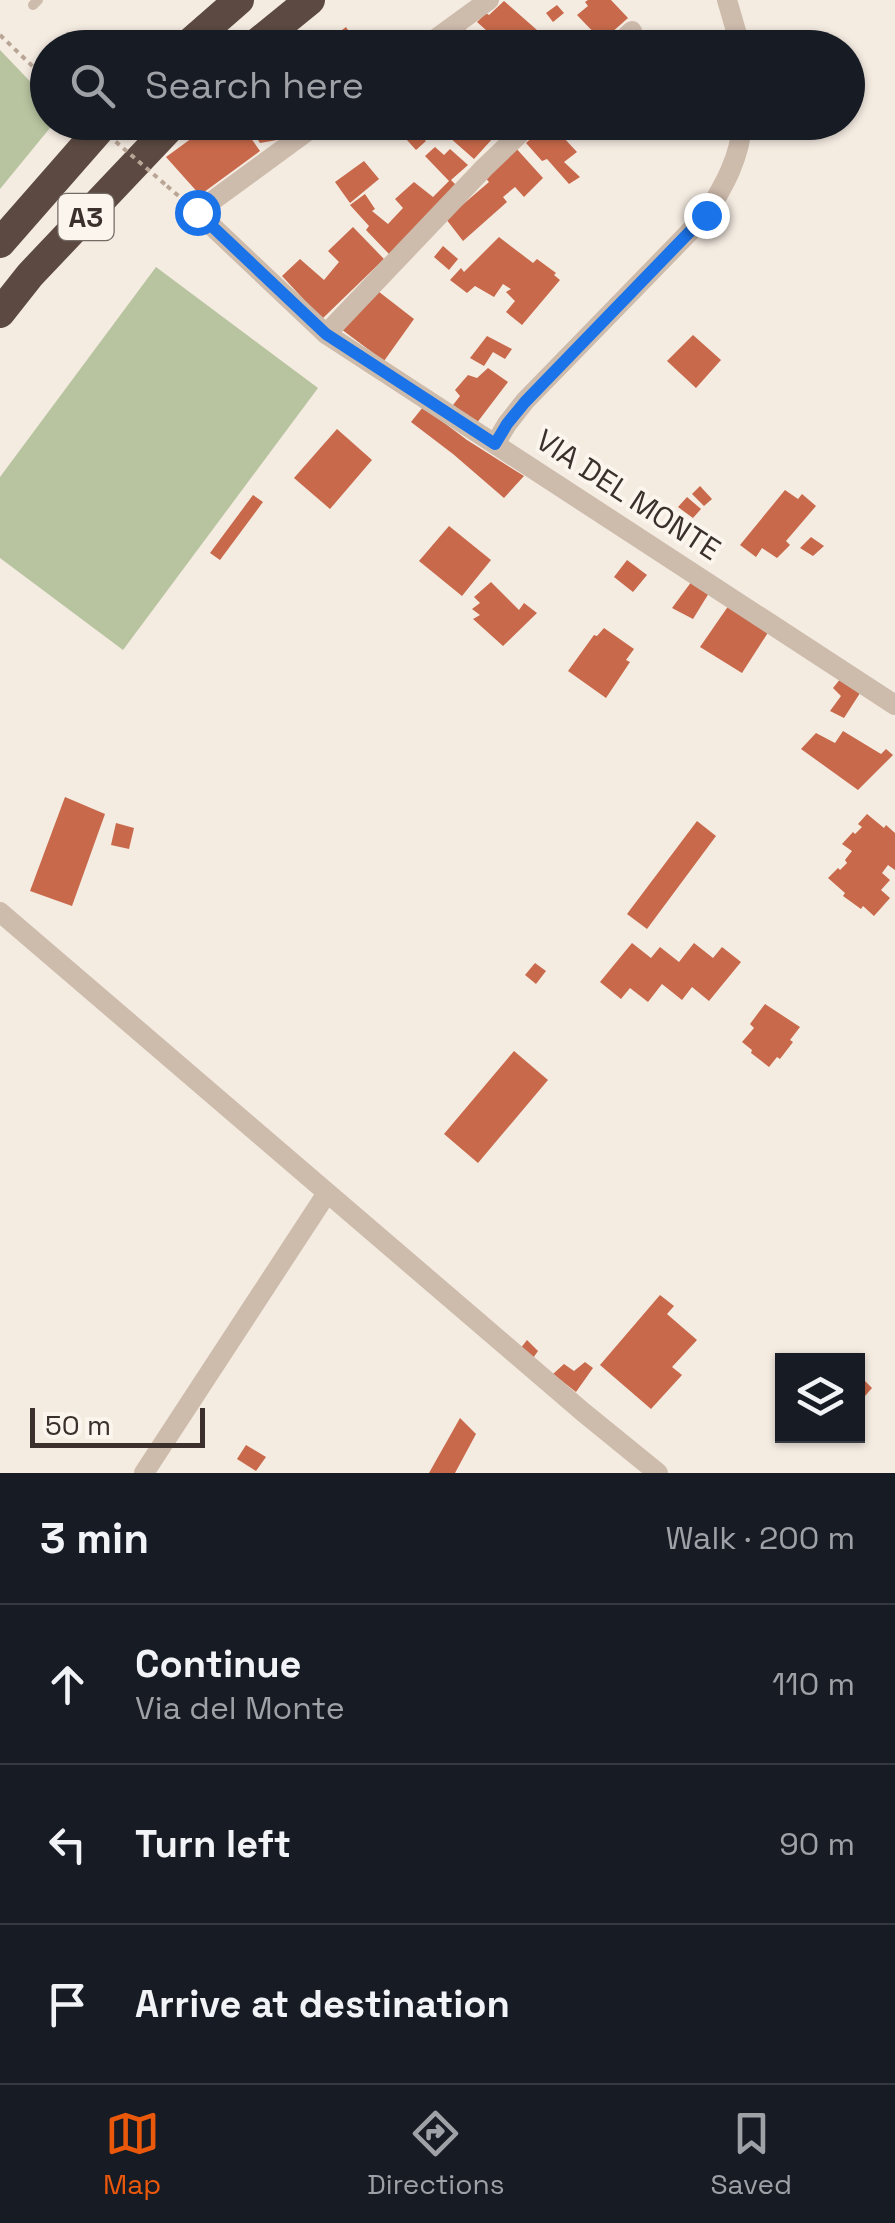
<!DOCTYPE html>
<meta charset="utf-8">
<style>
:root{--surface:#171b24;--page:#20242c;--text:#f1f3f6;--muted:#9ea1a6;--line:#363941;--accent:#ea580c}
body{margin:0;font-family:"Space Grotesk",sans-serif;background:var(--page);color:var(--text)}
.controls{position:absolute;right:30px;bottom:30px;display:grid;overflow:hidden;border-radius:0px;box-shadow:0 2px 8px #0004}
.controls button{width:90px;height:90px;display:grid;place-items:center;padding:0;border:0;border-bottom:2px solid var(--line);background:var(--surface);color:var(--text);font:50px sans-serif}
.scale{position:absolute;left:30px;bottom:25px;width:175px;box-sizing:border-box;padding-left:10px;border:5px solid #3b302b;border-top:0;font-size:28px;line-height:35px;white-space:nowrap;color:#3b302b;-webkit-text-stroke:8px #fbf5ee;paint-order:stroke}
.stop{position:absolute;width:30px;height:30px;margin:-22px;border:8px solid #1a73e8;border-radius:50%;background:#fff}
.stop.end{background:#1a73e8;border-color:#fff;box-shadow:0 2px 10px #0008}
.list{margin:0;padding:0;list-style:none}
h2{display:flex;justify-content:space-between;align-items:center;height:130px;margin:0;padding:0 40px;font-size:42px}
h2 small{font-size:32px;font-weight:400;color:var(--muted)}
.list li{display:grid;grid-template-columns:65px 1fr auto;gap:30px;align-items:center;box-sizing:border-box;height:160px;padding:0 40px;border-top:2px solid var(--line)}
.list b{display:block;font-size:38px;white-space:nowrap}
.list p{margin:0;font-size:32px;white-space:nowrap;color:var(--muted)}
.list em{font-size:32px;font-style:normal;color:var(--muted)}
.icon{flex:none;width:55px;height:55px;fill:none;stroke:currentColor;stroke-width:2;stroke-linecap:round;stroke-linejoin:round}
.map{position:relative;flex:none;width:895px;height:1473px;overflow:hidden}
.search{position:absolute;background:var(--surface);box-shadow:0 2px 8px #0004;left:30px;right:30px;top:30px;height:110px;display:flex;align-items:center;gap:25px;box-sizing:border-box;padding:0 35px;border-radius:55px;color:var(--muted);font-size:38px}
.sheet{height:610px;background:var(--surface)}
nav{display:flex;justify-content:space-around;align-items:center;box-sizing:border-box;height:140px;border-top:2px solid var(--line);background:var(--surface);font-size:28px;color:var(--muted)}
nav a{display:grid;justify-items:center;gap:5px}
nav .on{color:var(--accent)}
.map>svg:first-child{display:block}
.green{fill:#b8c4a0}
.building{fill:#c8694b}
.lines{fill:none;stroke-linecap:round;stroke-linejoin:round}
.path{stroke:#b9a596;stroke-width:4;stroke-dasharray:5 5;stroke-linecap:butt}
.service{stroke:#cdbbac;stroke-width:10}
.minor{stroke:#cdbbac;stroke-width:20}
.motorway{stroke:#5c4a42;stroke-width:30}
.path-bridge{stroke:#b9a596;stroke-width:4;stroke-dasharray:5 5;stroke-linecap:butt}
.route{stroke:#1a73e8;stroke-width:12}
.labels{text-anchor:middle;stroke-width:8;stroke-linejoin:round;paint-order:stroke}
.shield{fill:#fbf5ee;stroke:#756b66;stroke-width:2.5}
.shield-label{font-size:28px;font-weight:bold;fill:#3b302b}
.street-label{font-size:30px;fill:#3b302b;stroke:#fbf5ee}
</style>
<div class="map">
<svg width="895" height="1473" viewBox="0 0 895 1473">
<rect width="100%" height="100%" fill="#f4ebe1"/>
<g class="green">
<polygon points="0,50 47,99 48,122 54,123 0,189"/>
<polygon points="156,267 318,388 123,650 0,558 0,477"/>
</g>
<g class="building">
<polygon points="588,0 611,0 628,18 602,41 577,15 588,6 585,2"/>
<polygon points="504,1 537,30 520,48 506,48 477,22 486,13 489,15"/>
<polygon points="557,5 564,13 553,22 546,13"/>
<polygon points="346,27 360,48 318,48"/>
<polygon points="465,29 485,48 448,48"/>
<polygon points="571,30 593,48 545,48 559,33 563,37"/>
<polygon points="214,122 293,122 289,125 291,129 277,140 260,143 252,131 248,134 260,151 200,195 166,157"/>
<polygon points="454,122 476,122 494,137 474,159 449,137 460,127"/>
<polygon points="549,122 577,152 564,162 580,177 569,184 547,159 542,161 526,143"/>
<polygon points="414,130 426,141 416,150 406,139"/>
<polygon points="514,146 543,178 524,197 515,187 503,197 507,202 463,241 446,219 489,182 483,175"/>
<polygon points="435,147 444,155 450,149 468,165 451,180 456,185 389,254 366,230 369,226 350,205 365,194 375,209 372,211 388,224 403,208 395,199 414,182 433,197 449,181 425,156"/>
<polygon points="364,161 379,179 350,203 335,182"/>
<polygon points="353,227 384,259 322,319 282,276 300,259 324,280 339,262 328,251"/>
<polygon points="499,237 533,263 537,259 556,273 554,275 560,280 522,325 506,312 515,301 506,292 511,289 503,284 494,297 475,286 467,293 450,280 461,268 464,272"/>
<polygon points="443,246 458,259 449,270 434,257"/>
<polygon points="374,288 414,319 384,361 341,329"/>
<polygon points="693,335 721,360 696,388 667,361"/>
<polygon points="487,336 512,349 505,359 493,352 484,366 470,358"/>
<polygon points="488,368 508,382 476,424 454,409 456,407 453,405 460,396 455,390 468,375 477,378"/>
<polygon points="423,407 467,440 524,476 504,498 453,454 411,422"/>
<polygon points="337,429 372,460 330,509 294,478"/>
<polygon points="700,486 712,499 704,506 692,494"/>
<polygon points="785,490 798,499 802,494 816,506 786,541 790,545 777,558 762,548 756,557 740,545"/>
<polygon points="253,495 263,502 220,560 210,553"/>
<polygon points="687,497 701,509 693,518 678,507"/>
<polygon points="449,526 491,560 462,596 419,561"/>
<polygon points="811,537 824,546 813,556 800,548"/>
<polygon points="627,560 647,575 633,592 614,577"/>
<polygon points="692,581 709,593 693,619 672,608"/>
<polygon points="491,582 519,610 524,603 537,613 503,646 473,619 480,615 472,609 480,603 474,597"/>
<polygon points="729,605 769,631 742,673 700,647"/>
<polygon points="604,628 634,649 626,660 630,662 606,698 568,671 594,635 597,636"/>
<polygon points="841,678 862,690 844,718 830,711 841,696 833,688"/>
<polygon points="843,731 881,754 886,749 893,755 858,790 801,749 816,733 835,743"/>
<polygon points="65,797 105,814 72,906 30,891"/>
<polygon points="867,814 884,828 886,825 895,833 895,870 888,865 882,873 890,880 881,890 890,898 874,916 863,906 861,909 843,896 845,893 828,878 838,868 840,870 847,863 845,860 852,851 842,844 853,832 855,834 862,827 858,824"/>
<polygon points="697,821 716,836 647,929 627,914"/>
<polygon points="116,823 134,828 129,849 111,845"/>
<polygon points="632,943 651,958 660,947 679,962 694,943 713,958 722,947 741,962 709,1001 692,987 682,1000 662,984 648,1002 630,988 621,999 600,982"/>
<polygon points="535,963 546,971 536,984 525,975"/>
<polygon points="765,1004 800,1027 790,1040 793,1042 780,1059 777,1057 769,1067 751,1053 752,1050 742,1042 754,1028 750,1024"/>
<polygon points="514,1051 548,1080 478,1163 444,1134"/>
<polygon points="660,1295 674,1306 667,1314 697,1340 672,1367 682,1375 651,1409 600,1365"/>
<polygon points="527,1340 538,1351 533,1358 520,1349"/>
<polygon points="585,1362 593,1368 576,1392 553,1374 564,1364 574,1371"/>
<polygon points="858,1374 872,1388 858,1404"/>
<polygon points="460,1418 476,1434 455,1473 429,1473"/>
<polygon points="246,1445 266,1457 256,1471 237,1459"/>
</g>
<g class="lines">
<g class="path">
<polyline points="0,35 48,81"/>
<polyline points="167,186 182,199"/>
</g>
<polyline class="service" points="33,5 38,0"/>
<g class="minor">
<polyline points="727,0 741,48"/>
<polyline points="423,48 489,0"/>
<polyline points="614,48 632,31"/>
<polyline points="320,122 197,212 326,334 895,705"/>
<polyline points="326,334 484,168 532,122"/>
<path d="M495,444L507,424L525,401L706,215C723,187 741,157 742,122"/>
<polyline points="0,912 583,1412 658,1473"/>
<polyline points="144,1473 327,1193"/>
</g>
<g class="motorway">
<polyline points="184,48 239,0"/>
<polyline points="251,48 310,0"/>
<polyline points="0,243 106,122"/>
<polyline points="0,313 30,275 175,122"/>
</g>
<polyline class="path-bridge" points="93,122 167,186"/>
</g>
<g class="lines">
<polyline class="route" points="197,212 326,334 495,444 507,424 525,402 706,215"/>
</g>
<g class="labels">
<rect class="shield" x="58.5" y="194" width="55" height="46" rx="8"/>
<g class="shield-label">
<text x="86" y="227">A3</text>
</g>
<g class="street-label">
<text transform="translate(628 495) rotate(33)" y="10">VIA DEL MONTE</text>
</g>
</g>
</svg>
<div class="controls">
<button><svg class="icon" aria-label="layers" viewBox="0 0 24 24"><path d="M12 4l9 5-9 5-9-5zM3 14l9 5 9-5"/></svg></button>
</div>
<div class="scale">50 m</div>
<div class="stop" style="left:197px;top:212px"></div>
<div class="stop end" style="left:706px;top:215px"></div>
<div class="search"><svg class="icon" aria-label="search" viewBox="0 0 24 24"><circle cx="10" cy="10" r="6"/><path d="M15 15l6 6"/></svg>Search here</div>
</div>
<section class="sheet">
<h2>3 min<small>Walk · 200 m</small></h2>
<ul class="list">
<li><svg class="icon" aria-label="ahead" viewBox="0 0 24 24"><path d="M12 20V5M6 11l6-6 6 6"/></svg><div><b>Continue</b><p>Via del Monte</p></div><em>110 m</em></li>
<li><svg class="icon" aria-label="left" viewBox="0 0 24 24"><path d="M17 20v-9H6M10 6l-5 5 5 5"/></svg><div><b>Turn left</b></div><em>90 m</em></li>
<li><svg class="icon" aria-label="arrive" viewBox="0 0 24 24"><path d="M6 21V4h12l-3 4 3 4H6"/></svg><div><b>Arrive at destination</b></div></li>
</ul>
</section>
<nav>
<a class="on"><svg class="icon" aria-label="map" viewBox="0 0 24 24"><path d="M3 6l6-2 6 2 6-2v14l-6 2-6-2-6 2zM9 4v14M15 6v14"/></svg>Map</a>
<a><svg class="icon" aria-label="directions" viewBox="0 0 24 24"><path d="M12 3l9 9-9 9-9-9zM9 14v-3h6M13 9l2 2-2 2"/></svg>Directions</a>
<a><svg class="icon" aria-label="saved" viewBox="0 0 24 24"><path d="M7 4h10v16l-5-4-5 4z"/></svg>Saved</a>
</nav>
